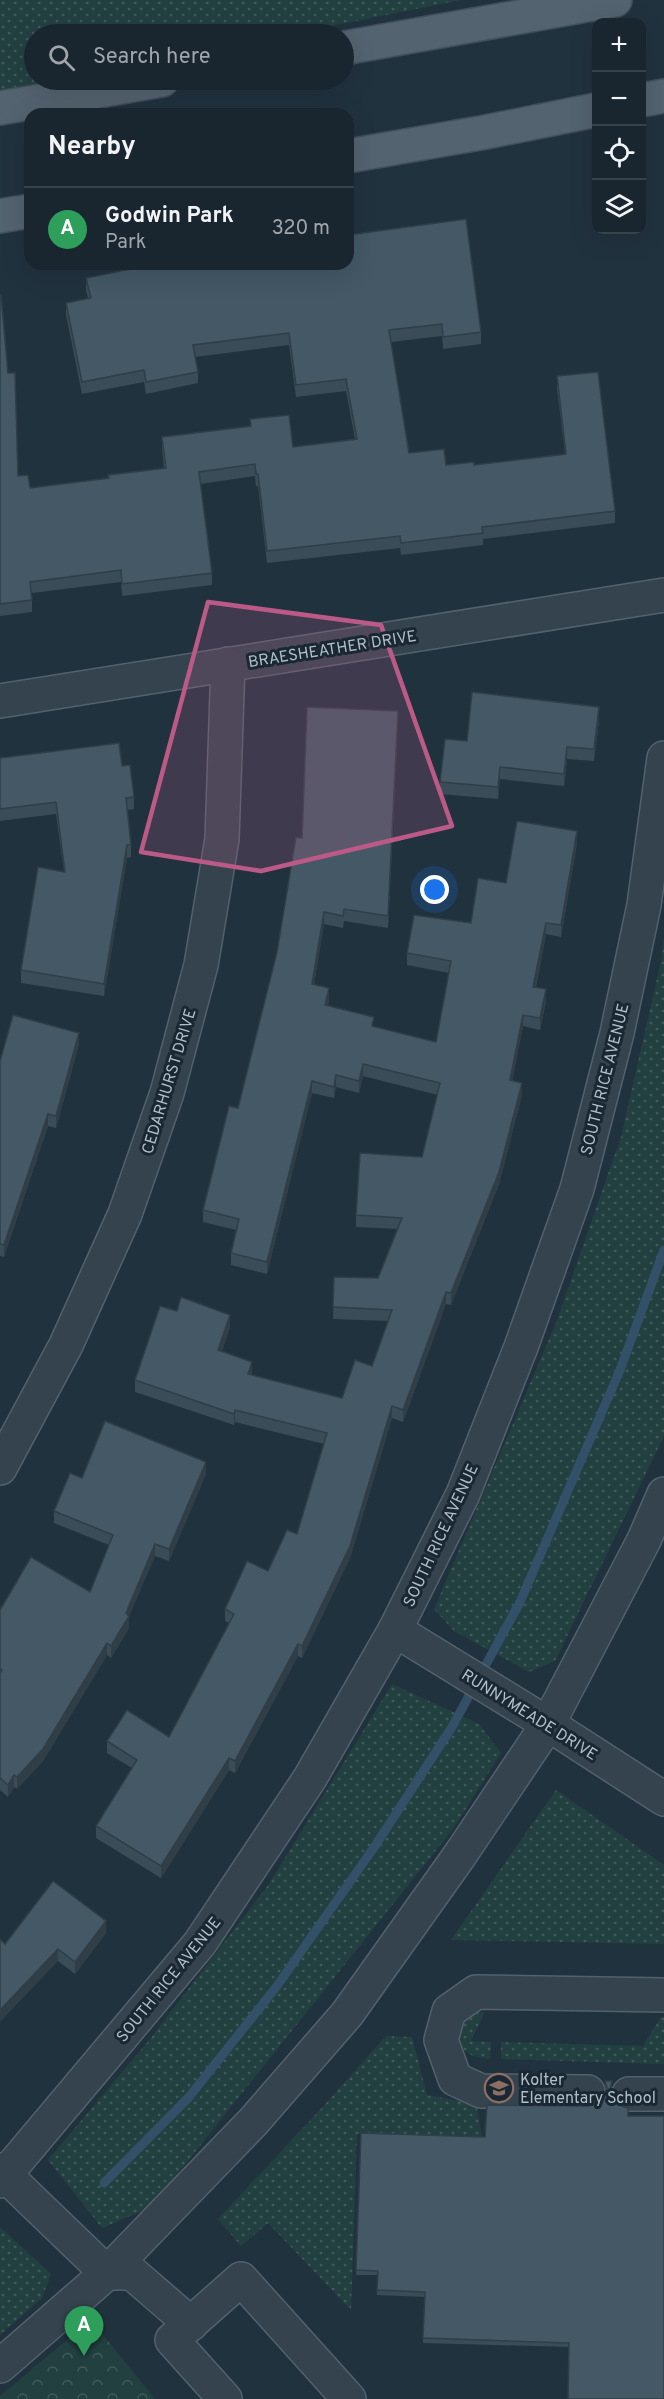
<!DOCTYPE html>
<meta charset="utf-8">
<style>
:root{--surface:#19262f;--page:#222e37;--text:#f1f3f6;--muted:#9fa5aa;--line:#37434b;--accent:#81c2ff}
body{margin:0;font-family:Overpass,sans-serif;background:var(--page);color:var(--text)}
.controls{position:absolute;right:18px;top:18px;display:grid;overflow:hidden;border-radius:12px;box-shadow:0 6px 24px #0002}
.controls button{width:54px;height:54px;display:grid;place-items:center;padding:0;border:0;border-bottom:2px solid var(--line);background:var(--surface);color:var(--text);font:30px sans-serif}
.you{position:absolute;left:435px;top:890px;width:21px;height:21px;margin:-15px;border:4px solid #fff;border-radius:50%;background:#1a73e8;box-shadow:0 0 0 9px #1a73e833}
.badge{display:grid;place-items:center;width:39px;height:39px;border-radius:50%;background:var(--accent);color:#fff;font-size:20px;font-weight:700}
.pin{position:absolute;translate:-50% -50px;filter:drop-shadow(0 2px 3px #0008)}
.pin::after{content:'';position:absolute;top:32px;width:21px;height:18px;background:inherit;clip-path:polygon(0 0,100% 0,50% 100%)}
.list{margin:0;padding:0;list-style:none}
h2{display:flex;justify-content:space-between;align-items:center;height:78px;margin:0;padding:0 24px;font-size:26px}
h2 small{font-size:20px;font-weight:400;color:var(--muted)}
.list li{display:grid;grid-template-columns:39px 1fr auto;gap:18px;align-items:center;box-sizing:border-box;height:84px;padding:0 24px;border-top:2px solid var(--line)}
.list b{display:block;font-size:22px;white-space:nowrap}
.list p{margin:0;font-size:20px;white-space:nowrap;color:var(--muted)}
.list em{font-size:20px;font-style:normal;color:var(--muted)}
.icon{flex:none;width:33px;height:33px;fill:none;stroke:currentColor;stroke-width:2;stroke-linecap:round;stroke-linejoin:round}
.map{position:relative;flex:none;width:664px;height:2399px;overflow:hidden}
.search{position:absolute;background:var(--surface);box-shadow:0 6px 24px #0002;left:24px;top:24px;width:330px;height:66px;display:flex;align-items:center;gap:15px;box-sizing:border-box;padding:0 21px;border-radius:33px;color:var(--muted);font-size:22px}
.panel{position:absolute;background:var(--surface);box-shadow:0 6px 24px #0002;left:24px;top:108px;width:330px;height:162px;border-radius:18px}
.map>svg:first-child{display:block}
.grass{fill:url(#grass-dots)}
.park{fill:url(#park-crowns)}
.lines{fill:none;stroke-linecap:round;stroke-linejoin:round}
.stream{stroke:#335068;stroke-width:9}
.minor-casing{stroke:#53616d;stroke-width:36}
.major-casing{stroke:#414f5b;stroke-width:36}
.minor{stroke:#35434f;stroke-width:33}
.major{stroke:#53636f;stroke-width:33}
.wall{fill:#3a4c58}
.shaded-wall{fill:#303e47}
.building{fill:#445866;stroke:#303e47;stroke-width:1.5}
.marked{fill:#bb5a87;fill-opacity:0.2;stroke:#bb5a87;stroke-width:4.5;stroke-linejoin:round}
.labels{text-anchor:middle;stroke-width:6;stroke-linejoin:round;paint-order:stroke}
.street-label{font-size:16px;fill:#b1beca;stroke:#1a2834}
.poi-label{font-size:16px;fill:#b1beca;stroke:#1a2834;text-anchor:start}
</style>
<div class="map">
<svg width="664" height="2399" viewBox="0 0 664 2399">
<defs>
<pattern id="grass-dots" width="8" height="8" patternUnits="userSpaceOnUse" patternTransform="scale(1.5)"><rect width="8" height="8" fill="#234040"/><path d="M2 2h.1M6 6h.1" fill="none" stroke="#415a5a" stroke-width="1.8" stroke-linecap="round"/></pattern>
<pattern id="park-crowns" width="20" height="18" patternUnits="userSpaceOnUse" patternTransform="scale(1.5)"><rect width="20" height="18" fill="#234040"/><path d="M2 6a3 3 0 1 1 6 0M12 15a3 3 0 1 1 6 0" fill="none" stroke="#415a5a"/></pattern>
</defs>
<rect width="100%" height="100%" fill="#21323f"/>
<g class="grass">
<polygon points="0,0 461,0 291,34 34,34 34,80 63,80 0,90"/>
<polygon points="664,938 664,1436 555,1661 529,1672 454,1631 434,1609 556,1323 621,1137 662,957"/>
<polygon points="392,1684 479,1724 501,1753 453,1829 151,2207 102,2228 48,2160 150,2039 269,1884"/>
<polygon points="556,1790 664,1865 664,1944 451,1940"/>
<path d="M475,2012H485L471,2041L491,2042L490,2059L473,2056L461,2048C460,2032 460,2021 475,2012Z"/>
<polygon points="661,2017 664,2017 664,2064 501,2059 501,2042 643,2046"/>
<polygon points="386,2036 412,2037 427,2095 476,2104 482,2136 357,2134 351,2310 268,2223 241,2246 218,2219 319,2111"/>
<polygon points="0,2227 51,2274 42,2298 0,2335"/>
</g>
<polygon class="park" points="91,2320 155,2399 0,2399 0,2396"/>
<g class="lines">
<polyline class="stream" points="104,2183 189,2097 277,1986 375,1846 452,1727 520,1602 620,1370 664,1250"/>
<g class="minor-casing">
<g id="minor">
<polyline points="0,701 664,595"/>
<polyline points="0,1468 66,1345 125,1214 167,1093 201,965 222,839 228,664"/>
<polyline points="395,1630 548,1724 664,1799"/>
<polyline points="588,2092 481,2091 455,2079 441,2040 449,2011 476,1992 664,1995"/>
<polyline points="629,2094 664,2094"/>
<polyline points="0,2170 107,2273"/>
<polyline points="0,2181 200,1943 310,1778 395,1630 463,1494 521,1347 577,1189 617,1033 644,905 664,758"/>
<polyline points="107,2273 132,2273 191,2324"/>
<polyline points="0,2366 107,2273 253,2122 347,2014 460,1855 548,1724 644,1540 664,1494"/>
<polyline points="225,2399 172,2340 241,2279 349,2399"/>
</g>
</g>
<g class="major-casing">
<g id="major">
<polyline points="344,48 615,0"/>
<polyline points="642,100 664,96"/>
<polyline points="0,108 162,80"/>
<polyline points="348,156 486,132 596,110"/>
<polyline points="0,216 30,211"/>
</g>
</g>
<use href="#minor" class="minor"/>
<use href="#major" class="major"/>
</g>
<g class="wall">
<polygon points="155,264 481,332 481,344 443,349 442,336 391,342 409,453 446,465 474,465 565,454 557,388 557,376 615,511 615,523 483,539 483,545 401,555 400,548 267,563 258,486 256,486 255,476 200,484 212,573 212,585 122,596 121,582 32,593 32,612 0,616 0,295 18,476 30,488 108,478 164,468 162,449 162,437 250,426 250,419 293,447 355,439 346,391 296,397 289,345 195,357 198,372 198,383 146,394 144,382 82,394 66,315 66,303 88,298 86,290 86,278"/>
<polygon points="599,720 594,761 567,759 564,786 500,779 498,799 440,794 440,782 467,741"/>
<polygon points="398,723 388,928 344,921 343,928 324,924 314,984 329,999 328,1006 374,1027 436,1042 449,973 407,965 407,953 471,923 506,883 577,843 561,937 546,934 536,987 546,1001 540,1030 523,1026 512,1081 522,1095 499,1184 451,1305 446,1304 403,1422 392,1418 350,1558 302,1658 298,1656 235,1773 229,1770 161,1878 96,1838 96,1826 132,1768 107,1753 107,1741 169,1737 229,1623 225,1621 225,1609 268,1571 297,1534 324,1444 235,1422 234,1425 135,1392 135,1380 177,1311 230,1327 222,1351 252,1374 252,1375 342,1398 372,1366 388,1321 333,1319 334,1277 378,1278 397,1229 356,1227 356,1215 422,1157 438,1095 363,1076 359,1093 336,1087 334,1098 312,1093 267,1274 231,1265 231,1253 236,1230 203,1222 203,1210 238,1108 277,952 302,838"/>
<polygon points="0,758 122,766 134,797 134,809 127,810 131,845 131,857 127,858 104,996 21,983 21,970 64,871 56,814 0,821"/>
<polygon points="79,1044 56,1128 48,1126 4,1257 0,1256 0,1061"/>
<polygon points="206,1474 169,1561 155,1556 129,1616 129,1628 111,1658 107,1655 43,1761 17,1789 14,1787 8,1797 0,1790 0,1610 90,1592 109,1545 54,1523 54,1511 82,1478"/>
<polygon points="106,1933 75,1974 58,1961 5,1944"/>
<polygon points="605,2081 612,2086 569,2347 423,2343 425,2297 377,2295 377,2275 356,2275 361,2133 485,2137 597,2104 604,2097 606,2090"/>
</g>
<g class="shaded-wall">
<polygon points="599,707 599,720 594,761 594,749"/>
<polygon points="398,711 398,723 388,928 388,916"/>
<polygon points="567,747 567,759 564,786 564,774"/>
<polygon points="500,767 500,779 498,799 498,787"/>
<polygon points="577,831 577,843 561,937 561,925"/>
<polygon points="127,845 127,858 104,996 104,984"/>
<polygon points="324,912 324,924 312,996 312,984"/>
<polygon points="546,923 546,934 533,998 533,987"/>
<polygon points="329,988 329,999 325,1017 325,1005"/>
<polygon points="546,989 546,1001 540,1030 540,1018"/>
<polygon points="523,1015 523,1026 510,1092 510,1080"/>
<polygon points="79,1033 79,1044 56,1128 56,1116"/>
<polygon points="363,1064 363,1076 359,1093 359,1081"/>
<polygon points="336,1075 336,1087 334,1098 334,1087"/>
<polygon points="312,1081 312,1093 267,1274 267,1262"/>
<polygon points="522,1083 522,1095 499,1184 451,1305 451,1293"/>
<polygon points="48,1114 48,1126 4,1257 4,1245"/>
<polygon points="446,1292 446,1304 403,1422 403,1410"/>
<polygon points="230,1315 230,1327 218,1362 218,1350"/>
<polygon points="252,1362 252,1374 248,1386 248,1374"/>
<polygon points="392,1406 392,1418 350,1558 302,1658 302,1646"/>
<polygon points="235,1410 235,1422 234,1425 234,1414"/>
<polygon points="206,1462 206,1474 169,1561 169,1549"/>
<polygon points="155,1544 155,1556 129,1616 129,1628 111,1658 111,1646"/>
<polygon points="107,1643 107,1655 43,1761 17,1789 17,1777"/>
<polygon points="298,1644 298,1656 235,1773 235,1761"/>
<polygon points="229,1758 229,1770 161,1878 161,1866"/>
<polygon points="14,1775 14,1787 8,1797 8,1785"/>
<polygon points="106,1921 106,1933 75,1974 75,1962"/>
<polygon points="58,1949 58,1961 0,2022 0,2010"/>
</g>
<g class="building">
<polygon points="466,219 481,332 443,337 442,324 389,330 409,453 444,449 446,465 474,462 474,465 566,454 557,376 598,372 615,511 482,527 483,533 401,543 400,536 267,551 258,474 256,474 255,464 199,472 212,573 122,584 121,570 30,582 32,600 0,604 0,295 1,295 8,373 15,373 18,476 28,475 30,488 109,478 108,475 166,468 162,437 251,426 250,419 289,415 293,447 357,439 346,379 296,385 289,333 193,345 198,372 146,382 144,370 82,382 66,303 91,298 86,278 155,264 348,264 348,235"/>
<polygon points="472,692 599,707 594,749 567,747 564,774 500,767 498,787 440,782 445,739 467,741"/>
<polygon points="307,707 398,711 388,916 344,909 343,916 324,912 312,984 329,988 325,1005 374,1017 372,1026 436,1042 451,961 407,953 414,915 471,923 478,878 506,883 517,821 577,831 561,925 546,923 533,987 546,989 540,1018 523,1015 510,1080 522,1083 499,1172 451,1293 446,1292 403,1410 392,1406 350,1546 302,1646 298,1644 235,1761 229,1758 161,1866 96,1826 137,1760 107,1741 127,1710 169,1737 234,1614 225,1609 247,1561 268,1571 287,1530 297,1534 327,1433 235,1410 234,1414 135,1380 160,1306 177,1311 181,1297 230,1315 218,1350 252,1362 248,1374 342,1398 355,1360 372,1366 392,1310 333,1307 334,1277 378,1278 402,1218 356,1215 360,1153 422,1157 440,1083 363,1064 359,1081 336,1075 334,1087 312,1081 267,1262 231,1253 239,1219 203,1210 229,1106 238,1108 277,952 296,837 302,838"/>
<polygon points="119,743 122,766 130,765 134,797 126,798 131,845 127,845 104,984 21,970 38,867 65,872 56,802 0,809 0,758"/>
<polygon points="13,1015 79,1033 56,1116 48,1114 4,1245 0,1244 0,1061"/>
<polygon points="105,1421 206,1462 169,1549 155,1544 126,1613 129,1616 111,1646 107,1643 43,1749 17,1777 14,1775 8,1785 0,1778 0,1673 2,1670 0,1668 0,1610 31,1557 90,1592 113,1535 54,1511 70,1473 82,1478"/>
<polygon points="53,1881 106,1921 75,1962 58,1949 0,2010 0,1939 5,1944"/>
<polygon points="605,2081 612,2081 610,2090 613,2098 619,2105 628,2108 628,2116 664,2116 664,2399 568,2399 569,2343 423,2338 425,2292 377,2290 378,2271 356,2270 361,2133 485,2137 487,2105 588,2106 597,2104 604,2097 607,2088"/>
</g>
<path class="marked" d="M208,602L381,625L452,826L261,871L141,852Z"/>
<defs>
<g id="school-ring" transform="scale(1.5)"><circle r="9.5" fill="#1a2834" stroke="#8d6e63" stroke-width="1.5"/><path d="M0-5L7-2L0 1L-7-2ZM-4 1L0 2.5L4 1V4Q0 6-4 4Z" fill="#8d6e63"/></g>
</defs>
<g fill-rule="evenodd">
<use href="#school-ring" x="499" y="2088"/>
</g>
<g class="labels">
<g class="street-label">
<text transform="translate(332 648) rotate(-9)" y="6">BRAESHEATHER DRIVE</text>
<text transform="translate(604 1079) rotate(-76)" y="6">SOUTH RICE AVENUE</text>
<text transform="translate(168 1081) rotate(-73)" y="6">CEDARHURST DRIVE</text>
<text transform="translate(440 1535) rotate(-65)" y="6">SOUTH RICE AVENUE</text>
<text transform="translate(530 1714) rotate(32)" y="6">RUNNYMEADE DRIVE</text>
<text transform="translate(168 1979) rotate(-51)" y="6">SOUTH RICE AVENUE</text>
</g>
<g class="poi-label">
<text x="520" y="2085">Kolter<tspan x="520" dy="18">Elementary School</tspan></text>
</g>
</g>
</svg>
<div class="controls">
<button>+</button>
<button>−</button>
<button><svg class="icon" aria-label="locate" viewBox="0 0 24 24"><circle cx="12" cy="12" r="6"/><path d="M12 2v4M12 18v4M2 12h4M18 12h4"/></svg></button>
<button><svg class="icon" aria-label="layers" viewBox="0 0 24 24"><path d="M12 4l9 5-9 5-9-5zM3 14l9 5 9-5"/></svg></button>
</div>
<div class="you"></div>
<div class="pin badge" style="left:84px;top:2356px;background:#2e9e5b">A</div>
<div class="search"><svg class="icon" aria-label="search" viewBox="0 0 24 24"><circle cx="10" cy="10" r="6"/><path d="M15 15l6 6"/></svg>Search here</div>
<section class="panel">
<h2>Nearby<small></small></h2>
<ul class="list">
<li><span class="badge" style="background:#2e9e5b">A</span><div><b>Godwin Park</b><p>Park</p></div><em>320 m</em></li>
</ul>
</section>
</div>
